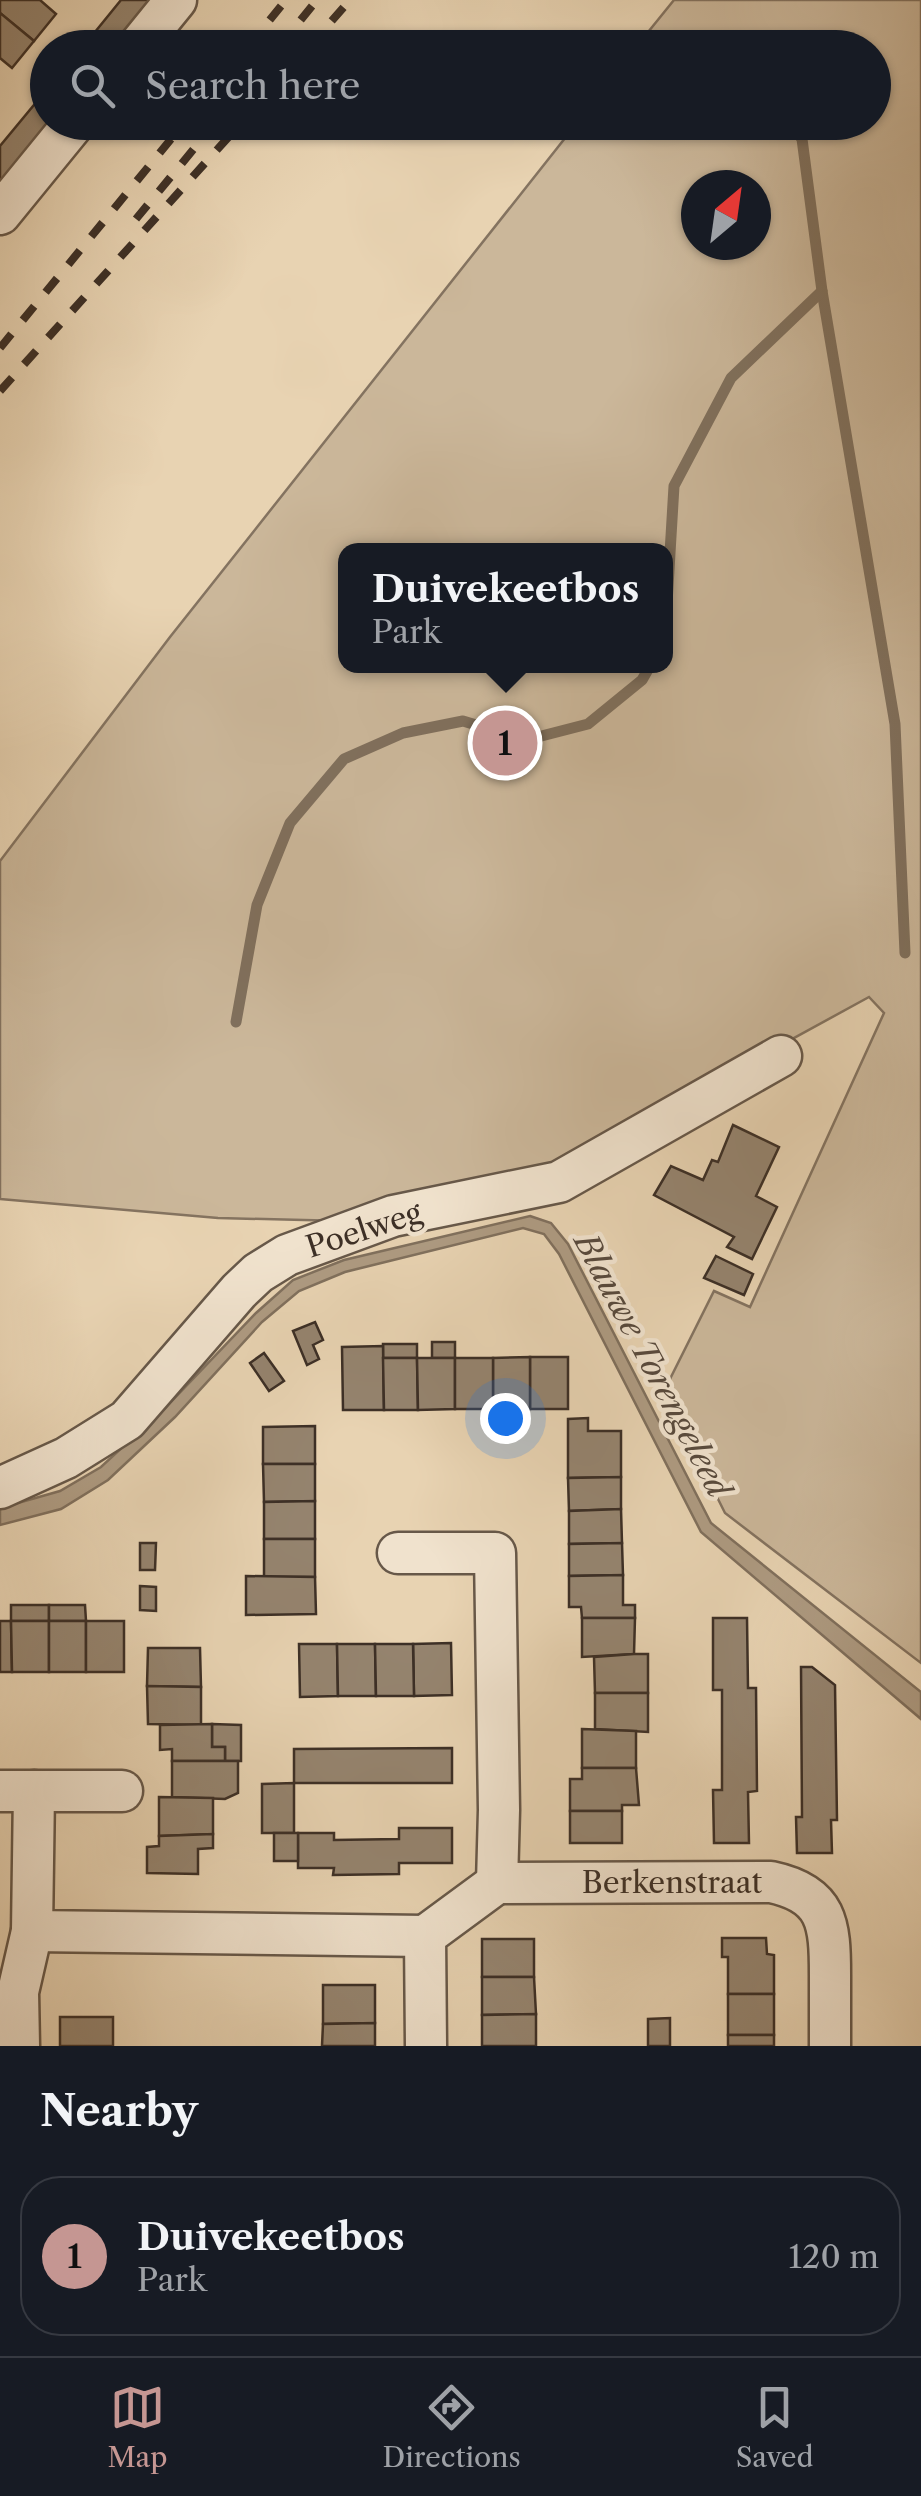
<!DOCTYPE html>
<style>
:root{--surface:#171b24;--page:#20242c;--text:#f1f3f6;--muted:#9ea1a6;--line:#363941;--accent:#c59692}
body{margin:0;font-family:"Libre Caslon Text",serif;background:var(--page);color:var(--text)}
.compass{position:absolute;left:681px;top:170px;width:90px;height:90px;border-radius:50%;background:var(--surface);box-shadow:0 2px 8px #0004;rotate:29deg}
.you{position:absolute;left:505px;top:1418px;width:35px;height:35px;margin:-25px;border:8px solid #fff;border-radius:50%;background:#1a73e8;box-shadow:0 0 0 15px #1a73e833}
.badge{display:grid;place-items:center;width:65px;height:65px;border-radius:50%;background:var(--accent);color:#111;font-size:32px;font-weight:700}
.pin{position:absolute;translate:-50% -50%;border:5px solid #fff;box-shadow:0 2px 10px #0006}
.popup{position:absolute;left:338px;top:543px;width:335px;height:130px;box-sizing:border-box;display:grid;place-content:center;border-radius:20px;background:var(--surface);filter:drop-shadow(0 2px 8px #0005);font-size:32px;white-space:nowrap;color:var(--muted)}
.popup b{font-size:38px;color:var(--text)}
.popup::after{content:'';position:absolute;left:50%;top:100%;margin-left:-20px;border:20px solid transparent;border-top-color:var(--surface)}
.list{margin:0;padding:0;list-style:none}
h2{display:flex;justify-content:space-between;align-items:center;height:130px;margin:0;padding:0 40px;font-size:42px}
h2 small{font-size:32px;font-weight:400;color:var(--muted)}
.list li{display:grid;grid-template-columns:65px 1fr auto;gap:30px;align-items:center;box-sizing:border-box;height:160px;margin:0 20px 20px;padding:0 20px;border:2px solid var(--line);border-radius:40px}
.list b{display:block;font-size:38px;white-space:nowrap}
.list p{margin:0;font-size:32px;white-space:nowrap;color:var(--muted)}
.list em{font-size:32px;font-style:normal;color:var(--muted)}
.icon{flex:none;width:55px;height:55px;fill:none;stroke:currentColor;stroke-width:2;stroke-linecap:round;stroke-linejoin:round}
.map{position:relative;flex:none;width:921px;height:2046px;overflow:hidden}
.search{position:absolute;background:var(--surface);box-shadow:0 2px 8px #0004;left:30px;right:30px;top:30px;height:110px;display:flex;align-items:center;gap:25px;box-sizing:border-box;padding:0 35px;border-radius:55px;color:var(--muted);font-size:38px}
.sheet{height:310px;background:var(--surface)}
nav{display:flex;justify-content:space-around;align-items:center;box-sizing:border-box;height:140px;border-top:2px solid var(--line);background:var(--surface);font-size:28px;color:var(--muted)}
nav a{display:grid;justify-items:center;gap:5px}
nav .on{color:var(--accent)}
.map>svg:first-child{display:block}
.green{fill:#cbb79a;stroke:#847360;stroke-width:2.5;fill-rule:evenodd}
.water{fill:#ae9b82;stroke:#80705d;stroke-width:2.5}
.lines{fill:none;stroke-linecap:round;stroke-linejoin:round}
.stream{stroke:#80705d;stroke-width:11}
.building{fill:#95846f;stroke:#3c2f26;stroke-width:2.5}
.minor-casing{stroke:#675849;stroke-width:45}
.minor{stroke:#f0e2cd;stroke-width:40}
.rail{stroke:#3c2f26;stroke-width:8;stroke-dasharray:18 18;stroke-linecap:butt}
.labels{text-anchor:middle;stroke-width:9;stroke-linejoin:round;paint-order:stroke}
.street-label{font-size:30px;fill:#3c2f26;stroke:#f0e2cd}
.water-label{font-size:32px;font-style:italic;fill:#584a3d;stroke:#f0e2cd}
</style>
<div class="map">
<svg width="921" height="2046" viewBox="0 0 921 2046">
<rect width="100%" height="100%" fill="#e8d3b2"/>
<filter id="stains"><feTurbulence type="fractalNoise" baseFrequency=".002" numOctaves="4"/><feColorMatrix values="0 0 0 0 .2 0 0 0 0 .09 0 0 0 0 .02 0 0 0 .5 -.17"/></filter>
<radialGradient id="worn" r=".72"><stop offset=".6" stop-color="#630" stop-opacity="0"/><stop offset="1" stop-color="#630" stop-opacity=".3"/></radialGradient>
<path class="green" d="M674,0H921V1663L725,1513L664,1391L714,1291L750,1307L884,1013L869,997L514,1191L344,1221L218,1218L0,1199V861L170,637L577,123L874,122V48L636,47ZM696,185H756V245H696ZM345,550H665V666H345Z"/>
<polygon class="water" points="530,1216 551,1223 568,1244 711,1523 921,1692 921,1719 701,1532 559,1254 544,1234 523,1228 345,1272 299,1291 262,1322 175,1417 108,1480 61,1509 0,1525 0,1508 60,1491 101,1467 165,1408 256,1313 293,1280 344,1260"/>
<g class="lines">
<g class="stream">
<polyline points="789,122 802,139 822,291 895,724 905,953"/>
<polyline points="665,637 674,486 731,378 822,291"/>
<polyline points="236,1022 257,905 290,823 344,759 403,733 463,721 526,740 588,724 642,680 650,666"/>
</g>
</g>
<g class="building">
<polygon points="0,0 40,0 56,14 34,41 0,13"/>
<polygon points="121,0 163,0 123,48 82,48"/>
<polygon points="0,13 34,41 12,68 0,58"/>
<polygon points="48,88 48,122 62,122 0,197 0,146"/>
<polygon points="733,1125 779,1147 756,1196 777,1207 752,1259 727,1247 734,1237 654,1195 671,1166 703,1180 712,1160 718,1162"/>
<polygon points="716,1256 753,1274 744,1295 704,1278"/>
<polygon points="315,1322 323,1340 313,1345 319,1359 307,1365 293,1331"/>
<rect x="432" y="1342" width="23" height="16"/>
<rect x="383" y="1344" width="34" height="14"/>
<polygon points="383,1346 384,1410 343,1410 342,1347"/>
<polygon points="264,1353 284,1381 269,1391 250,1363"/>
<rect x="530" y="1357" width="38" height="52"/>
<polygon points="530,1357 530,1409 493,1409 493,1358"/>
<polygon points="383,1358 417,1358 418,1410 384,1410"/>
<polygon points="417,1358 455,1358 455,1409 418,1410"/>
<rect x="455" y="1358" width="38" height="51"/>
<polygon points="588,1418 588,1431 621,1431 621,1477 568,1478 568,1419"/>
<polygon points="315,1426 315,1464 263,1464 263,1427"/>
<polygon points="263,1464 315,1464 315,1501 264,1502"/>
<polygon points="621,1477 621,1509 569,1511 568,1478"/>
<polygon points="315,1501 315,1539 264,1539 264,1502"/>
<polygon points="621,1509 622,1543 569,1544 569,1511"/>
<rect x="264" y="1539" width="51" height="38"/>
<polygon points="140,1543 156,1543 155,1570 140,1570"/>
<polygon points="622,1543 623,1575 569,1576 569,1544"/>
<polygon points="623,1575 623,1605 635,1605 635,1618 582,1618 581,1607 569,1607 569,1576"/>
<polygon points="246,1576 315,1577 316,1614 246,1615"/>
<polygon points="140,1586 156,1587 156,1611 140,1610"/>
<rect x="11" y="1605" width="38" height="16"/>
<polygon points="49,1605 85,1605 86,1621 49,1621"/>
<polygon points="582,1618 635,1618 634,1654 582,1657"/>
<polygon points="713,1618 747,1618 748,1688 756,1688 757,1791 748,1792 749,1843 714,1843 713,1790 722,1790 722,1690 713,1690"/>
<polygon points="0,1621 11,1621 12,1672 0,1672"/>
<polygon points="11,1621 49,1621 49,1672 12,1672"/>
<rect x="49" y="1621" width="37" height="51"/>
<rect x="86" y="1621" width="38" height="51"/>
<polygon points="451,1643 452,1695 414,1696 413,1644"/>
<polygon points="299,1644 337,1644 338,1696 300,1697"/>
<polygon points="337,1644 375,1644 376,1696 338,1696"/>
<polygon points="375,1644 413,1644 414,1696 376,1696"/>
<polygon points="148,1648 200,1648 201,1687 147,1686"/>
<polygon points="634,1654 648,1654 648,1693 595,1693 594,1657"/>
<polygon points="801,1667 812,1667 835,1685 837,1820 831,1820 832,1853 797,1853 796,1817 802,1817"/>
<polygon points="147,1686 201,1687 201,1725 148,1724"/>
<polygon points="595,1693 648,1693 648,1732 595,1729"/>
<polygon points="212,1724 241,1725 241,1761 225,1761 225,1747 212,1747"/>
<polygon points="212,1724 212,1747 225,1747 225,1761 172,1761 172,1749 160,1750 160,1725"/>
<polygon points="582,1729 636,1731 636,1768 582,1768"/>
<polygon points="452,1748 452,1783 294,1783 294,1749"/>
<polygon points="172,1761 238,1761 238,1793 225,1799 172,1797"/>
<polygon points="582,1768 636,1768 639,1805 622,1805 622,1811 570,1811 570,1779 582,1779"/>
<polygon points="294,1783 294,1833 262,1833 262,1784"/>
<polygon points="159,1797 213,1798 213,1834 159,1836"/>
<rect x="570" y="1811" width="52" height="32"/>
<polygon points="399,1828 452,1828 452,1863 399,1863 399,1874 333,1875 334,1868 298,1868 298,1833 334,1833 334,1840 399,1839"/>
<rect x="274" y="1833" width="24" height="28"/>
<polygon points="213,1834 213,1848 198,1849 198,1874 147,1873 147,1847 159,1846 159,1836"/>
<polygon points="722,1938 766,1938 767,1954 774,1955 774,1994 728,1994 728,1957 722,1957"/>
<rect x="482" y="1939" width="52" height="38"/>
<polygon points="482,1977 534,1977 536,2014 482,2015"/>
<polygon points="323,1985 375,1985 375,2023 323,2024"/>
<rect x="728" y="1994" width="46" height="41"/>
<polygon points="536,2014 536,2046 482,2046 482,2015"/>
<rect x="60" y="2017" width="53" height="29"/>
<polygon points="670,2018 670,2046 648,2046 648,2019"/>
<polygon points="375,2023 375,2046 322,2046 323,2024"/>
<rect x="728" y="2035" width="46" height="11"/>
</g>
<g class="lines">
<g class="minor-casing">
<g id="minor">
<polyline points="137,48 176,0"/>
<polyline points="0,214 75,122"/>
<polyline points="0,1488 66,1458 127,1420 239,1291 258,1273 287,1255 393,1216 559,1182 781,1056"/>
<path d="M398,1553H495L499,1810L497,1883L771,1882C828,1894 830,1924 830,1975C830,1999 830,2022 830,2046"/>
<polyline points="0,1791 122,1791"/>
<polyline points="34,1791 32,1931 425,1936"/>
<polyline points="19,2046 18,1992 32,1931"/>
<polyline points="426,2046 425,1936 497,1883"/>
</g>
</g>
<use href="#minor" class="minor"/>
<g class="rail">
<polyline points="247,48 286,0"/>
<polyline points="278,48 317,0"/>
<polyline points="308,48 350,0"/>
<polyline points="136,219 216,122"/>
<polyline points="0,348 185,122"/>
<polyline points="0,391 242,122"/>
</g>
</g>
<g class="labels">
<g class="street-label">
<text transform="translate(364 1230) rotate(-18)" y="10">Poelweg</text>
<text x="672" y="1893">Berkenstraat</text>
</g>
<g class="water-label">
<text transform="translate(652 1365) rotate(62)" y="11">Blauwe Torengeleed</text>
</g>
</g>
<rect width="100%" height="100%" filter="url(#stains)"/>
<rect width="100%" height="100%" fill="url(#worn)"/>
</svg>
<svg class="compass" viewBox="-18 -18 36 36"><path d="M0-13l5 13h-10z" fill="#e53935"/><path d="M0 13l5-13h-10z" fill="#9ea1a6"/></svg>
<div class="you"></div>
<div class="pin badge" style="left:505px;top:743px">1</div>
<div class="popup"><b>Duivekeetbos</b>Park</div>
<div class="search"><svg class="icon" aria-label="search" viewBox="0 0 24 24"><circle cx="10" cy="10" r="6"/><path d="M15 15l6 6"/></svg>Search here</div>
</div>
<section class="sheet">
<h2>Nearby<small></small></h2>
<ul class="list">
<li><span class="badge">1</span><div><b>Duivekeetbos</b><p>Park</p></div><em>120 m</em></li>
</ul>
</section>
<nav>
<a class="on"><svg class="icon" aria-label="map" viewBox="0 0 24 24"><path d="M3 6l6-2 6 2 6-2v14l-6 2-6-2-6 2zM9 4v14M15 6v14"/></svg>Map</a>
<a><svg class="icon" aria-label="directions" viewBox="0 0 24 24"><path d="M12 3l9 9-9 9-9-9zM9 14v-3h6M13 9l2 2-2 2"/></svg>Directions</a>
<a><svg class="icon" aria-label="saved" viewBox="0 0 24 24"><path d="M7 4h10v16l-5-4-5 4z"/></svg>Saved</a>
</nav>
